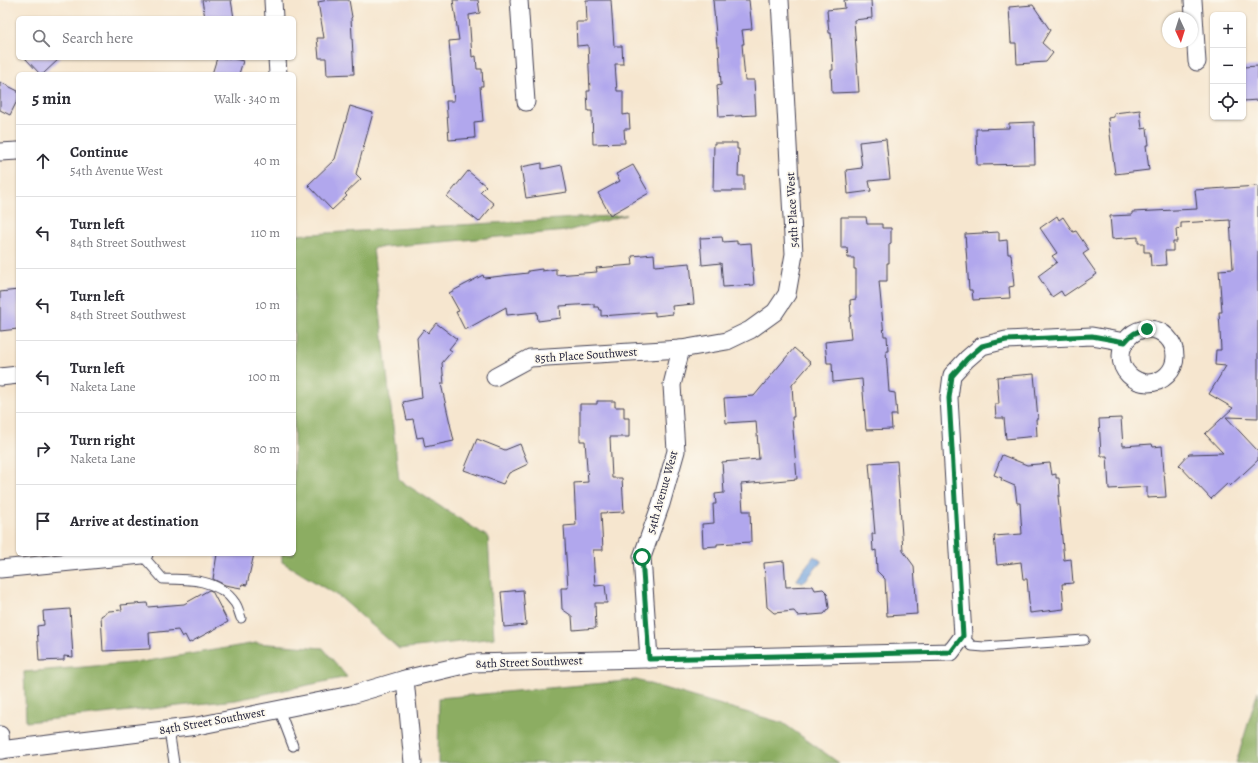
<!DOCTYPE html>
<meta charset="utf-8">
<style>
:root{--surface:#fff;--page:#f2f2f3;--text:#2b2b33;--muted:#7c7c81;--line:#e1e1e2}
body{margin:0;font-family:Alegreya,serif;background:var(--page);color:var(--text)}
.controls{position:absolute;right:12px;top:12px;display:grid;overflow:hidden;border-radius:6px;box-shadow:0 1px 3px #0004}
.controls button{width:36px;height:36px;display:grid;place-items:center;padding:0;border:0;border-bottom:1px solid var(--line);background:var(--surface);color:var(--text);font:20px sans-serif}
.compass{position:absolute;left:1162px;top:12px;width:36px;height:36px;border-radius:50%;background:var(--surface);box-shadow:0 1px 3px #0004;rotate:176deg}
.stop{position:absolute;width:12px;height:12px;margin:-9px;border:3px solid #0b8043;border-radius:50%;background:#fff}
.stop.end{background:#0b8043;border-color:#fff;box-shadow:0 1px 4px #0008}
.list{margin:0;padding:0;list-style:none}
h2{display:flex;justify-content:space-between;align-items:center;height:52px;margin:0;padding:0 16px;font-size:17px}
h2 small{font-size:13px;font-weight:400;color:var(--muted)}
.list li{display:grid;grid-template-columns:26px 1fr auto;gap:12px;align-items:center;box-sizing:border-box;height:72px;padding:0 16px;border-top:1px solid var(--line)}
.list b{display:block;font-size:15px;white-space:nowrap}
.list p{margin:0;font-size:13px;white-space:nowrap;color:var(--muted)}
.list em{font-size:13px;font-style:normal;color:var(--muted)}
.icon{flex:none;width:22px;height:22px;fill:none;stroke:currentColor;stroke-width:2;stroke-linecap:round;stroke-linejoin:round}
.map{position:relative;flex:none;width:1258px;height:763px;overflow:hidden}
.search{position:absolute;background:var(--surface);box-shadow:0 1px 3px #0004;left:16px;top:16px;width:280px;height:44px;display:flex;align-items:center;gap:10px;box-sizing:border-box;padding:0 14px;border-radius:6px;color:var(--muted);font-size:15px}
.panel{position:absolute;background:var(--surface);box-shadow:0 1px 3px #0004;left:16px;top:72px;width:280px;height:484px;border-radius:6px}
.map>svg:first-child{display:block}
.forest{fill:#8cad62;stroke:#57684e}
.water{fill:#74a4de;stroke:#4b638c}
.building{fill:#b1a7ed}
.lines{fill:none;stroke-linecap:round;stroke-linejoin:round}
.lane-casing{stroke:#423f51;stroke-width:11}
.street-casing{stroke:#423f51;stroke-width:19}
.lane{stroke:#fff;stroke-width:9}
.street{stroke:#fff;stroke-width:17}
.route{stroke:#0b8043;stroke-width:5}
.labels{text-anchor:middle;stroke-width:3.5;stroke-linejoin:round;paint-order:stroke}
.street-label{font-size:12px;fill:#22223b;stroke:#fbf7ec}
</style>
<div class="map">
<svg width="1258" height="763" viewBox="0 0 1258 763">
<rect width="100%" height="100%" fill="#fbf7ec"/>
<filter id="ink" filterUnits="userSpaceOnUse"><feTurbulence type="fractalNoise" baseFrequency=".025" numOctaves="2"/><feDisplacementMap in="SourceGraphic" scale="8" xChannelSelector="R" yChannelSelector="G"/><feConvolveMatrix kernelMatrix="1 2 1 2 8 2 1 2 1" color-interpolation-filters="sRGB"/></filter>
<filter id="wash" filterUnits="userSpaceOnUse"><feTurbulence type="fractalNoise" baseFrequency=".012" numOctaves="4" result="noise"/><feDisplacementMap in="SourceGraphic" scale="16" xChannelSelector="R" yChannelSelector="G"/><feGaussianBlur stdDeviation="0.9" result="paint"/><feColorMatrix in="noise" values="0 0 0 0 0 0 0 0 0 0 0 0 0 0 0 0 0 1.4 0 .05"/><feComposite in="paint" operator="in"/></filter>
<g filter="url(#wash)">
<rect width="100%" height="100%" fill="#f6e6cf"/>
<g class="forest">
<polygon points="626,215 567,231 373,248 399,480 488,537 494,638 399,649 341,598 282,562 282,554 294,554 294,235"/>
<polygon points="256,643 323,648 347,677 236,700 26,722 24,672 142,662"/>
<polygon points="636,680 783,723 839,763 438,763 439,698"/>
<polygon points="1258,691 1258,763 1236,763"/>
</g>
<polygon class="water" points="814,556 821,561 821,562 803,583 802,583 797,580 797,578"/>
<g id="blocks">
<g class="building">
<polygon points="202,0 231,0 234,18 205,18"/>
<polygon points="328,0 349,0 352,17 351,18 354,74 327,75 326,58 319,58 317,38 324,38 318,2"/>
<polygon points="453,0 478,0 480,13 469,15 472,57 476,56 477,69 482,69 483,86 480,86 483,121 474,122 475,138 449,140 446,101 454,101 449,41 459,40"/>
<polygon points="586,0 611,0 614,46 622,46 623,64 615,64 617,91 623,91 623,115 629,114 630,129 624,129 625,143 593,144 592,111 588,111 587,91 590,91 588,45 577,46 576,22 587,22"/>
<polygon points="713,0 749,0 752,29 742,30 744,44 742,44 745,80 754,80 756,115 719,117 717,86 721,85 719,46 717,46"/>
<polygon points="844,0 871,0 872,18 854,20 859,92 832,93 831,70 833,70 831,33 829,33 827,10 845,8"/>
<polygon points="1033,5 1050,30 1042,43 1053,53 1046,62 1017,64 1016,43 1011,43 1009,7"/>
<polygon points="25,58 60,58 43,74 40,74"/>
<polygon points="217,58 231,58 243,61 239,74 212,74"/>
<polygon points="1258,66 1258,100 1243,101 1243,67"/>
<polygon points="0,82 18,91 18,99 10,115 0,110"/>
<polygon points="350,106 373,113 356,174 361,179 345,194 347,196 332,210 308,185 335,159"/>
<polygon points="1140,110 1142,129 1147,128 1149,145 1146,145 1149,170 1115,174 1108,118 1114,117 1114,113"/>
<polygon points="1034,122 1035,164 977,165 976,129 1009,128 1009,123"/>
<polygon points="886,139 890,179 869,181 871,191 848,194 846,170 862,168 859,142"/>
<polygon points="714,143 737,143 737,149 739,149 738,176 744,176 744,191 713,191"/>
<polygon points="542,163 542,169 562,165 567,192 526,198 521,167"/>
<polygon points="633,165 649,193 610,215 598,193 620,181 616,174"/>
<polygon points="468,171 486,186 480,192 494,204 479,222 447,197"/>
<polygon points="1258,186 1258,418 1226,417 1258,451 1258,460 1230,486 1228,483 1211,499 1179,465 1189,454 1223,453 1205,434 1233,408 1209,394 1226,366 1215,365 1216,350 1221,350 1219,312 1222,312 1219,270 1233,269 1230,220 1181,223 1181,228 1176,229 1177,242 1173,242 1173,251 1165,251 1166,265 1151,266 1150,252 1144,252 1144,243 1138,243 1138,237 1112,239 1110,216 1132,215 1132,212 1197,209 1195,190"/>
<polygon points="1057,216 1059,220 1063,217 1073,232 1076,231 1089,250 1083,254 1097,274 1064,296 1061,291 1052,297 1038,276 1057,262 1052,256 1057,253 1040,228"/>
<polygon points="841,217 866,217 867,224 882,224 882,228 891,228 891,243 889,244 889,263 887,263 887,281 879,281 884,336 887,336 888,351 886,351 889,392 895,393 897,415 891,415 892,429 866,430 862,379 833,382 832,363 827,363 825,342 851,339 849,317 851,316 850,300 856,299 856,269 854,269 854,258 848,258 847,248 841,248"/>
<polygon points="999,232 999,241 1007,240 1008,254 1011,254 1014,286 1009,287 1010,298 973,300 972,290 969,290 965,234"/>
<polygon points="722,237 723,242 737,241 737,244 751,243 754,285 723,287 721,263 702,265 700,238"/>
<polygon points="654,254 655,266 690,263 694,304 672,306 673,314 655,316 655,312 601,316 601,310 599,310 598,307 594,307 594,304 560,306 561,318 538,321 537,312 507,315 506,307 465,330 456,312 459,311 449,293 483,275 484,278 528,273 528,271 542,269 542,271 556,269 556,275 597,272 596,268 633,265 632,256"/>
<polygon points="18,290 18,329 0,331 0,292"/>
<polygon points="436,323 457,339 449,349 452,351 442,363 444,384 441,384 454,441 425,447 423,437 417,438 413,419 407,420 403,402 422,398 417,338 424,329 428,333"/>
<polygon points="794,348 811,363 792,385 794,417 792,417 797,479 741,484 743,511 750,511 751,542 717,544 717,546 703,547 702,524 714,523 713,504 716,504 715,494 724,493 722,462 759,459 756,421 726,423 724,398 754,396"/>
<polygon points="1034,374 1038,419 1036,419 1037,436 1006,439 1004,418 996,418 995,404 999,404 997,377"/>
<polygon points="597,401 615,401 615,407 624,407 624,418 629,418 629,437 610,437 612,478 622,478 624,512 601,513 603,550 593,550 595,586 605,585 607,603 595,603 596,628 573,630 572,616 562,609 561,588 568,588 564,526 576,525 574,483 588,482 585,441 580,441 580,404 597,404"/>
<polygon points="1121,418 1123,446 1152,444 1153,447 1162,446 1166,497 1147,498 1147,487 1109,489 1107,456 1101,456 1099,419"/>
<polygon points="477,439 505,450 520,444 528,464 509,473 503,484 464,470"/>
<polygon points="1002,455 1027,465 1050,463 1052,475 1056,474 1056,478 1059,478 1060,496 1058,496 1064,560 1071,559 1073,583 1062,584 1064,609 1030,613 1027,579 1023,579 1021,562 997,565 994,536 1022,534 1020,503 1017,503 1015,486 1001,480 1002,478 994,475"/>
<polygon points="897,461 903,551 914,566 917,614 887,616 885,579 877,571 876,550 873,551 872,534 875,534 869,463"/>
<polygon points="217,554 254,554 247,585 242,584 241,588 225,585 213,579"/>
<polygon points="784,561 786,587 813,586 815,590 823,589 827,593 829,608 824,614 798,616 794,611 774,613 767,607 764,563"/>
<polygon points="209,590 212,591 228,622 189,643 185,635 182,637 178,630 149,633 150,649 103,651 101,616 109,611 122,610 121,605 147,603 148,607 184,604"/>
<polygon points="523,590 526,625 504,627 501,592"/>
<polygon points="70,609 73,657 64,656 64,660 39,661 37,626 44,625 43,611"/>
</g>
</g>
</g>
<g filter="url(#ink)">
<use href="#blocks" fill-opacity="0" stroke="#423f51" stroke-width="1"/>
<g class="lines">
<g class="lane-casing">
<g id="lane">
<path d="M142,555L163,579C189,579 219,579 235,603C238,607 239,613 241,618"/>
<polyline points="963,636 972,646 984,647 1084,640"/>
<polyline points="279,709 293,746"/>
<polyline points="169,730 174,763"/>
</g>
</g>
<g class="street-casing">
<g id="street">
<polyline points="273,0 274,18"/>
<polyline points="519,0 526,102"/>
<polyline points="1193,0 1197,62"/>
<polyline points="277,58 278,74"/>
<polyline points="0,152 18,151"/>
<circle cx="1148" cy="356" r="27"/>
<polyline points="0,377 18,375"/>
<polyline points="495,377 530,358 681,349 727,341 750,330 775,312 787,294 794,254 780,0"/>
<polyline points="0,569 142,555 144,554"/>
<polyline points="649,659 642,557 661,504 676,451 672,385 681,349"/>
<polyline points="405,679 413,763"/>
<polyline points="0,735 1,750"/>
<polyline points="0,750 197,726 351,695 405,679 472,663 951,652 963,636 949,398 952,375 967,359 982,346 1006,340 1092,336 1125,342"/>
</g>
</g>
<use href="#lane" class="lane"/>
<use href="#street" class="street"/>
</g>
</g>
<g class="lines" filter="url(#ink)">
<path class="route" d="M642,557L649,659L951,652L963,636L949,398L952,376L967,359L982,346L1006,340L1092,336L1125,342C1131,334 1137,331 1147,329"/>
</g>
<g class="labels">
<g class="street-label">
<text transform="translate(792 210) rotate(-93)" y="4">54th Place West</text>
<text transform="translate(586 355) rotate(-4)" y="4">85th Place Southwest</text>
<text transform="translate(662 492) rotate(-74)" y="4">54th Avenue West</text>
<text transform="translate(529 662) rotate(-2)" y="4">84th Street Southwest</text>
<text transform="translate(212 721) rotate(-10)" y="4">84th Street Southwest</text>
</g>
</g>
</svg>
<div class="controls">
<button>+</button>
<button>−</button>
<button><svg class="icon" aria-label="locate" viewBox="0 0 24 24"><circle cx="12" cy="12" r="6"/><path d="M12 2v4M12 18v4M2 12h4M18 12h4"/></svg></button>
</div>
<svg class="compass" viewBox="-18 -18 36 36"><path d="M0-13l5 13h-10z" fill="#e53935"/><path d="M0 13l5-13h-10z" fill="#7c7c81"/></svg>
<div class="stop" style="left:642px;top:557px"></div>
<div class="stop end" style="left:1147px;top:329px"></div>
<div class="search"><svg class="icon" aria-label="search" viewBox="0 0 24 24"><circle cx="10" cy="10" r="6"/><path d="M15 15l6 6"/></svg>Search here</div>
<section class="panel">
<h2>5 min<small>Walk · 340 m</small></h2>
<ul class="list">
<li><svg class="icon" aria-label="ahead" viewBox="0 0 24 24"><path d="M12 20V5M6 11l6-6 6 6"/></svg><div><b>Continue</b><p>54th Avenue West</p></div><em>40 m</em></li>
<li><svg class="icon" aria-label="left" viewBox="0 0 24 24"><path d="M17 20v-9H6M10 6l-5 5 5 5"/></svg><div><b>Turn left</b><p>84th Street Southwest</p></div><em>110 m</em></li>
<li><svg class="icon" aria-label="left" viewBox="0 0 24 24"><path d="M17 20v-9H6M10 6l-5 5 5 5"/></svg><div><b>Turn left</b><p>84th Street Southwest</p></div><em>10 m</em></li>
<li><svg class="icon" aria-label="left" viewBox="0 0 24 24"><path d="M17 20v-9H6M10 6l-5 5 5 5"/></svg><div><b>Turn left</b><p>Naketa Lane</p></div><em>100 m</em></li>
<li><svg class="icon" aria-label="right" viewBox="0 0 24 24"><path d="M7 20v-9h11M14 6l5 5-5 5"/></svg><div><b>Turn right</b><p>Naketa Lane</p></div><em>80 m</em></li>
<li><svg class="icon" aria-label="arrive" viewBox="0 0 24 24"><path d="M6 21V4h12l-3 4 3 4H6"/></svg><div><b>Arrive at destination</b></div></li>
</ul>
</section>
</div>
